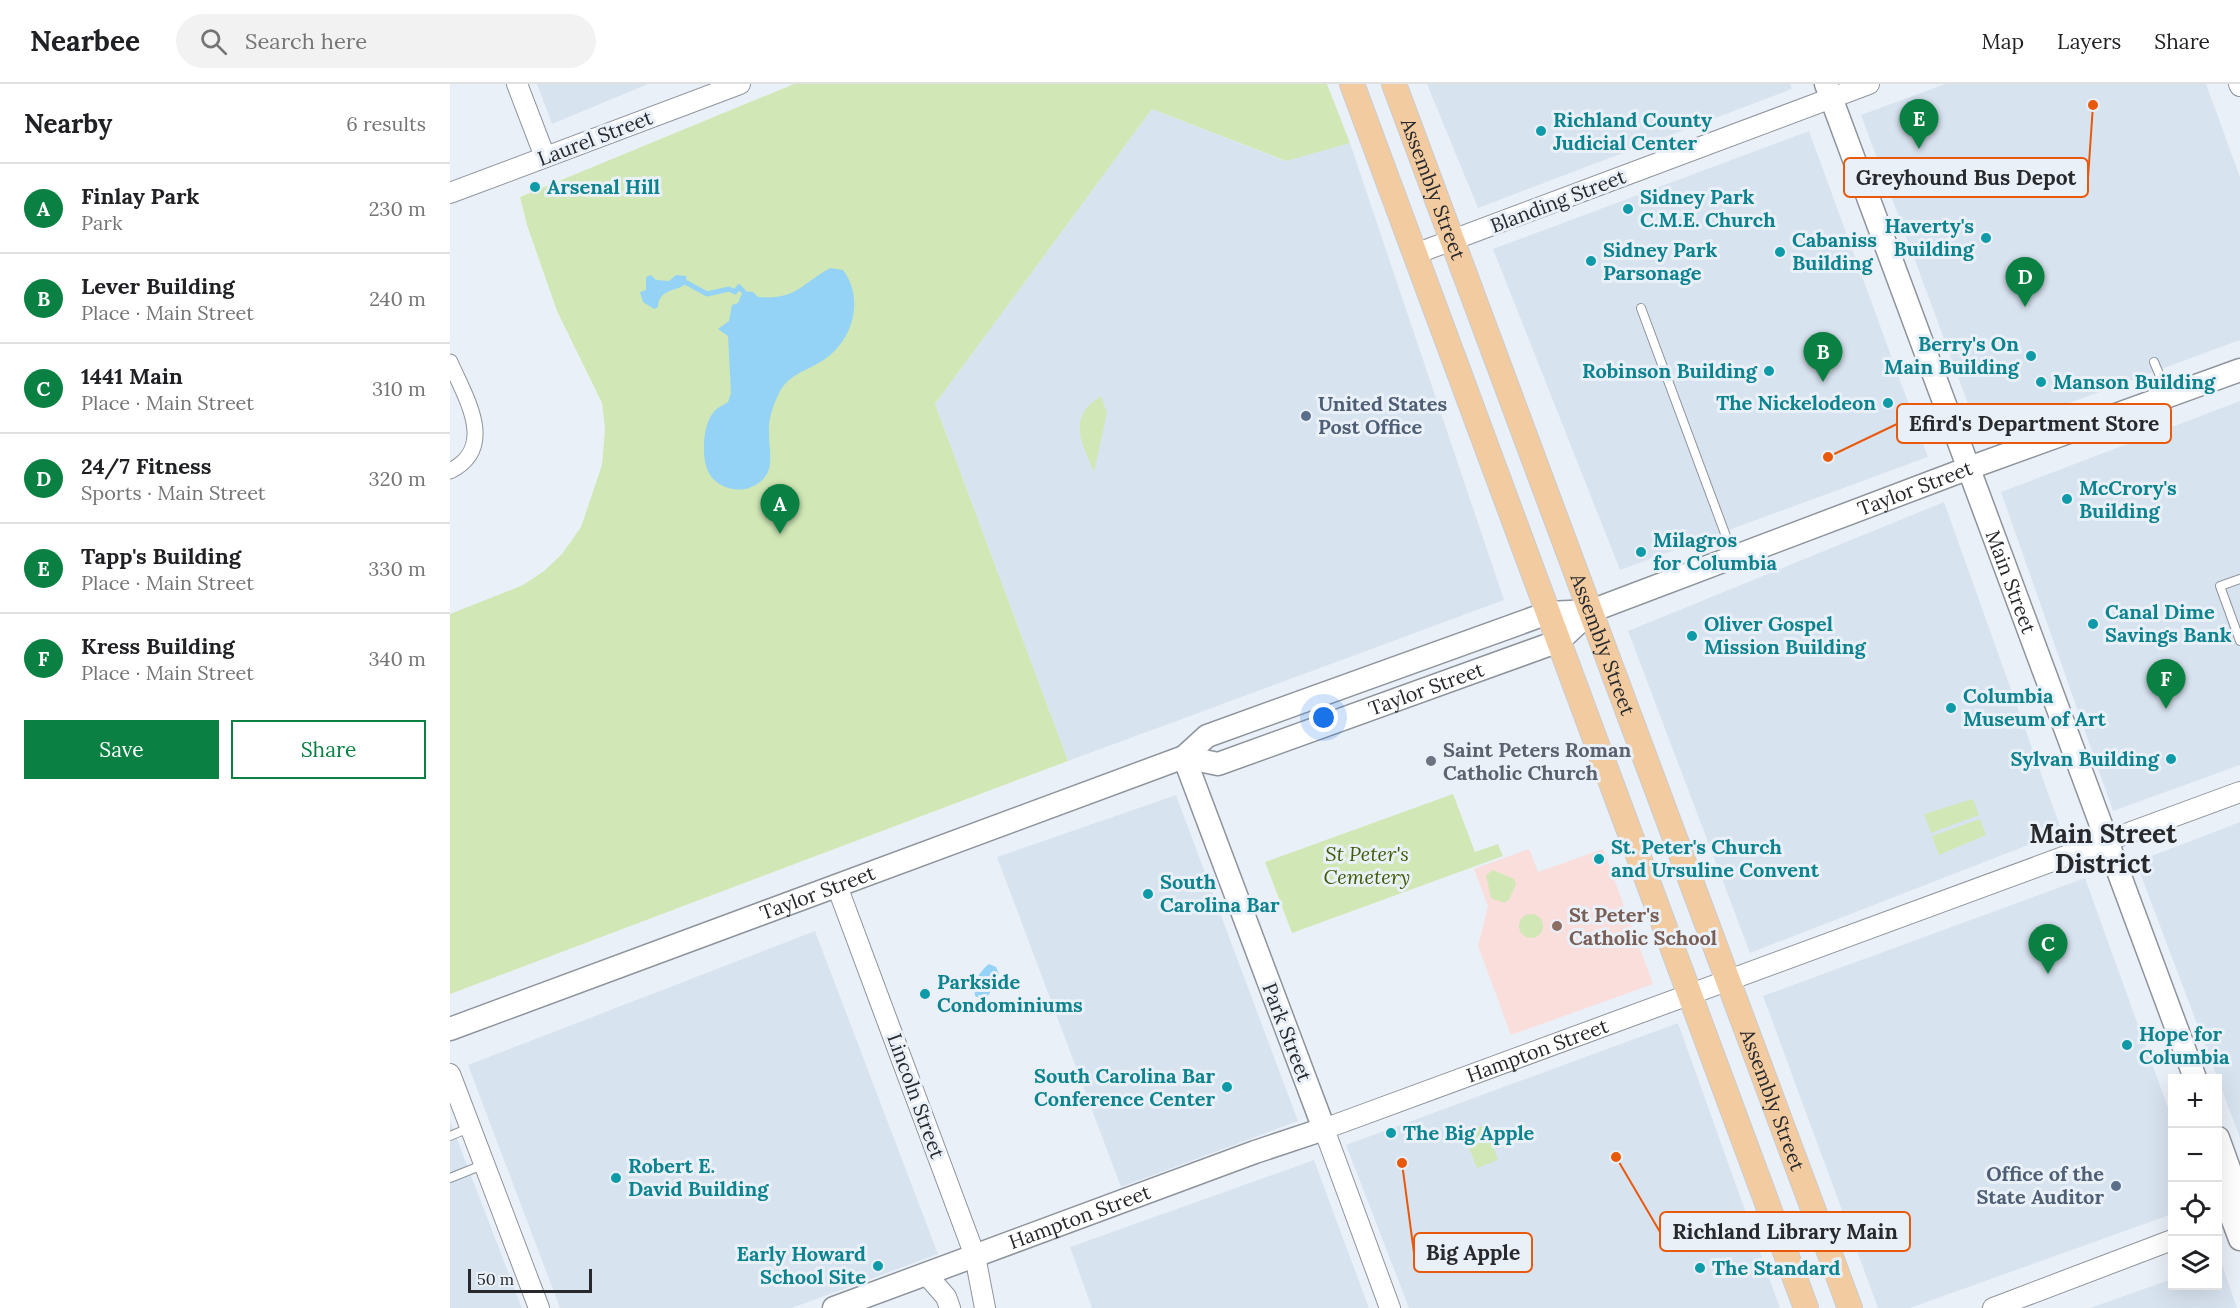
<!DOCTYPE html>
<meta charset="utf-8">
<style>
:root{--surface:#fff;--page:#f2f2f2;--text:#202124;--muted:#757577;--line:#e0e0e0;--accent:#0b8043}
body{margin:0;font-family:Lora,serif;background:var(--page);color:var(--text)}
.controls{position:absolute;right:18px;bottom:18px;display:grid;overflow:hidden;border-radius:0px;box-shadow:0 6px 24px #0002}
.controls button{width:54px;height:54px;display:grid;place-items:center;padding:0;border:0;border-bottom:2px solid var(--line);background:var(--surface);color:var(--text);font:30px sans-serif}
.scale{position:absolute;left:18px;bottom:15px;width:124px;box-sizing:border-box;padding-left:6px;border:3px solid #27292c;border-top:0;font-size:16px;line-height:21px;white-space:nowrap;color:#27292c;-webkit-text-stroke:4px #eaf0f8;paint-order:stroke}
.you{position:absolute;left:874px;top:634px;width:21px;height:21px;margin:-15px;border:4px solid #fff;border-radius:50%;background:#1a73e8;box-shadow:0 0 0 9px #1a73e833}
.badge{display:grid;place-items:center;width:39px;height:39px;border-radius:50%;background:var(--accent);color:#fff;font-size:20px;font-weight:700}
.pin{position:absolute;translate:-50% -50px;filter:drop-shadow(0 2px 3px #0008)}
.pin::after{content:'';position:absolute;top:32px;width:21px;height:18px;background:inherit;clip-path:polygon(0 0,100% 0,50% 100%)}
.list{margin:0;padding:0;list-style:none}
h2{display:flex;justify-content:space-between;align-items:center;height:78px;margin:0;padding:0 24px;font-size:26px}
h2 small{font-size:20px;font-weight:400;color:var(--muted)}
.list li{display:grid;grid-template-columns:39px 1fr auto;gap:18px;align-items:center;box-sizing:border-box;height:90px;padding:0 24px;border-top:2px solid var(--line)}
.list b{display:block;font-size:22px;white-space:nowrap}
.list p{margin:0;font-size:20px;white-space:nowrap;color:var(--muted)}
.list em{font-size:20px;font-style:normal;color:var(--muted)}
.actions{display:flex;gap:12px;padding:18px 24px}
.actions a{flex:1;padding:14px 0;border:2px solid var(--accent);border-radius:0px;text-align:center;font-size:21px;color:var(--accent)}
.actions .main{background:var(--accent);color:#fff}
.icon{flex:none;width:33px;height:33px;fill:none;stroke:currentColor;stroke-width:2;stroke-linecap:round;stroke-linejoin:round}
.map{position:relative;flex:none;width:1790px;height:1224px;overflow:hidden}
header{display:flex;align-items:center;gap:36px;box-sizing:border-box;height:84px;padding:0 30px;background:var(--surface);border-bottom:2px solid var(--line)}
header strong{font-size:28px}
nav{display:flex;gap:33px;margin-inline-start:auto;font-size:21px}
.search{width:420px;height:54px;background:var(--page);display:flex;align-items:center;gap:15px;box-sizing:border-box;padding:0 21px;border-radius:33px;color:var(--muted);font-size:22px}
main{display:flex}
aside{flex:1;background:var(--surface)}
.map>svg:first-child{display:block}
.built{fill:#d8e3f0}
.education{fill:#f9dedb}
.green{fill:#d1e8b6}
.water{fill:#94d2f6}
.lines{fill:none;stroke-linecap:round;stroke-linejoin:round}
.stream{stroke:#94d2f6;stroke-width:5}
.service-casing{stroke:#8e949b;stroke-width:10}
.minor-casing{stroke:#8e949b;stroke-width:17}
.tertiary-casing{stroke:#8e949b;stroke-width:22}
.secondary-casing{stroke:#8e949b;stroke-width:25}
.primary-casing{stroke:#cbcccc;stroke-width:26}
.service{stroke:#fff;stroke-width:8}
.minor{stroke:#fff;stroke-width:15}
.tertiary{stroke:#fff;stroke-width:20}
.secondary{stroke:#fff;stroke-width:22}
.primary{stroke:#f2cba1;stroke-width:24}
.culture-dot{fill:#0f9aa8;stroke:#eaf0f8;stroke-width:2}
.service-dot{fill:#5c6f8a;stroke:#eaf0f8;stroke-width:2}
.worship-dot{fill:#6b7280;stroke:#eaf0f8;stroke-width:2}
.education-dot{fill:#8d6e63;stroke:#eaf0f8;stroke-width:2}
.labels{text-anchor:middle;stroke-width:6;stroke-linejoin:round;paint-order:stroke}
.culture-label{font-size:20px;font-weight:bold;fill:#0d838f;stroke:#eaf0f8;text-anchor:start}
.street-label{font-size:20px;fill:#27292c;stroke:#eaf0f8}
.service-label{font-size:20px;font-weight:bold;fill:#4e5e75;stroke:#eaf0f8;text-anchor:start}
.worship-label{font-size:20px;font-weight:bold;fill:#5b616d;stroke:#eaf0f8;text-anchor:start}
.park-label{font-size:20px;font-style:italic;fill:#3f5c06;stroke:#eaf0f8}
.education-label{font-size:20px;font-weight:bold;fill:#785e54;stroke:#eaf0f8;text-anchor:start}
.district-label{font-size:26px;font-weight:bold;fill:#27292c;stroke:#eaf0f8}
.leader{fill:none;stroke:#e8590c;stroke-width:2}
.callout-dot{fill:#e8590c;stroke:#eaf0f8;stroke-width:2}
.callout{fill:#eaf0f8;stroke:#e8590c;stroke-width:2}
.callout-label{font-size:21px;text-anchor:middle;font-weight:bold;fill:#27292c}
</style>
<header>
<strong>Nearbee</strong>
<div class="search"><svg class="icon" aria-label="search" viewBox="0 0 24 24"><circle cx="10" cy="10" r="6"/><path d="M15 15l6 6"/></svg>Search here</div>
<nav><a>Map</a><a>Layers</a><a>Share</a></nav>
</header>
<main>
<aside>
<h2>Nearby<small>6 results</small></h2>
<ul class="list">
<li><span class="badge">A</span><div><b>Finlay Park</b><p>Park</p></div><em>230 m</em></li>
<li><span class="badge">B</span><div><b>Lever Building</b><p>Place · Main Street</p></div><em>240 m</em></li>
<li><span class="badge">C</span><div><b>1441 Main</b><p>Place · Main Street</p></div><em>310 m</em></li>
<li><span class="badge">D</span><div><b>24/7 Fitness</b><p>Sports · Main Street</p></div><em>320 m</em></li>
<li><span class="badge">E</span><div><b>Tapp's Building</b><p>Place · Main Street</p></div><em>330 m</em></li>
<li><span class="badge">F</span><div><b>Kress Building</b><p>Place · Main Street</p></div><em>340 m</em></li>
</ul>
<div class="actions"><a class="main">Save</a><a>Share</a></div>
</aside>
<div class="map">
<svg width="1790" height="1224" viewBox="0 0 1790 1224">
<rect width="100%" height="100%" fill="#eaf0f8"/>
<g class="built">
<polygon points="87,0 198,0 102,40"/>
<polygon points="977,0 1340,0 1342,5 1028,124"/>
<polygon points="1495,0 1756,0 1790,93 1790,256 1530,352 1411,31"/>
<polygon points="702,25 835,77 900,59 1054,516 618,677 485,320"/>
<polygon points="1359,47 1478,373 1170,486 1043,165"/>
<polygon points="1790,317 1790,681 1663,727 1551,408"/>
<polygon points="1494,418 1612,748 1300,869 1178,547"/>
<polygon points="726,711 848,1037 671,1103 547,773"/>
<polygon points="1790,738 1790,1054 1686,778"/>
<polygon points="1635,794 1722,1035 1722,1130 1460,1224 1428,1224 1313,912"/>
<polygon points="365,847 488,1170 342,1224 110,1224 18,981"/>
<polygon points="1228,939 1330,1224 959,1224 896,1061"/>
<polygon points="0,1037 72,1224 0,1224"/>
<polygon points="864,1076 919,1224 642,1224 620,1163"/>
<polygon points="1771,1178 1787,1224 1640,1224 1722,1195 1722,1202 1768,1202 1768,1179"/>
</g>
<polygon class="education" points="1079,765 1088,788 1153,765 1203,900 1061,951 1028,862 1038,822 1024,785"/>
<g class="green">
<polygon points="344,0 877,0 900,59 836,77 702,25 485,320 618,677 0,910 0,530 73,501 94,487 112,470 131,443 152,381 155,345 152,319 107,227 77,141 70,113"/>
<path d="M651,312L657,329L644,388C632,358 616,334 651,312Z"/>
<polygon points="1003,710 1025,768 1048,760 1053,772 842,849 815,778"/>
<polygon points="1523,715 1529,731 1481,749 1474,730"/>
<polygon points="1530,735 1536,751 1489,771 1482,752"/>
<polygon points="1043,786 1064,795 1066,800 1059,816 1054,819 1041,814 1036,791"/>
<circle cx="1081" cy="842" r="12"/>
<polygon points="1035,1041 1048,1076 1027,1084 1013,1049"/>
</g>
<g class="water">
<path d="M380,184L393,186C415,215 403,258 372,277C356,287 338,291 329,309C324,319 319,333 319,344C318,369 329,391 301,403C286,410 264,402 258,387C251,372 253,341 263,329C266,324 274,321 278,318L281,309L278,252L268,245L279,237L282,221L288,219L293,207L303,208L308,213C346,216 350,201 380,184Z"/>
<path d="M201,191L206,196L219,197L226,191L236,192L237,199C227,208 209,204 208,223L204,225L193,218L190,208L196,206V193Z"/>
<path d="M539,880L546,883L549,890L545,897L547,901L542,905L538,912L531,915L525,912C523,898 529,888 539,880Z"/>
</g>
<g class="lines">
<polyline class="stream" points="237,199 257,210 279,205 285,208 289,203 293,207"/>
<g class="service-casing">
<g id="service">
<polyline points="1191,224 1283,471"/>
<polyline points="1704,278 1718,311"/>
<polyline points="1790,495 1770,502 1790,557"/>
<polyline points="0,1052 19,1044"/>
<polyline points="0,1094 35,1080"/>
</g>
</g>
<g class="minor-casing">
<path id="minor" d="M0,278C15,313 48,363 0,387"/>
</g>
<g class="tertiary-casing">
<g id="tertiary">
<polyline points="67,0 95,73"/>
<polyline points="1789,0 1790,2"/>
<polyline points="0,109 290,0"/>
<polyline points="965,170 1419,0"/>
<polyline points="387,802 525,1172 535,1224"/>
<polyline points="0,990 89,1224"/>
<polyline points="476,1190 496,1213 500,1224"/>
<path id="s1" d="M940,1224L874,1045L1790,708"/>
<polyline points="1543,1224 1722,1156"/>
</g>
</g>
<g class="secondary-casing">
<g id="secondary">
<path id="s2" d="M1376,0L1745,994"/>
<path id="s3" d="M734,673L768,680L1109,557L1141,527"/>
<path id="s4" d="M0,945L734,673L757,652L1098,529L1141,527L1519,384L1790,286"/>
<polyline points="1768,1054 1790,1115"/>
<polyline points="1769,1099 1790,1155"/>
<path id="s5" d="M384,1224L805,1068L874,1045L734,673"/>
</g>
</g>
<g class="primary-casing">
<g id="primary">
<polyline points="902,0 1356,1224"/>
<path id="s6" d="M944,0L1400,1224"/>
</g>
</g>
<use href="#service" class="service"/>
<use href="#minor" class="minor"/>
<use href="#tertiary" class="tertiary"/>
<use href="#secondary" class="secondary"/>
<use href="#primary" class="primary"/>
</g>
<g class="culture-dot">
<circle cx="1091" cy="47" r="6"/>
<circle cx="85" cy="103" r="6"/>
<circle cx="1178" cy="125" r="6"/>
<circle cx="1536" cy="154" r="6"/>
<circle cx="1330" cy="168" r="6"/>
<circle cx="1141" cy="177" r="6"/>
<circle cx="1581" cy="272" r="6"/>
<circle cx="1319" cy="287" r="6"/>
<circle cx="1591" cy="298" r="6"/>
<circle cx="1438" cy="319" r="6"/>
<circle cx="1617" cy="415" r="6"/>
<circle cx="1191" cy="468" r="6"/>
<circle cx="1643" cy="540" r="6"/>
<circle cx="1242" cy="552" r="6"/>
<circle cx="1501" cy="624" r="6"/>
<circle cx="1721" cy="675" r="6"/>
<circle cx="1149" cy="775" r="6"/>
<circle cx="698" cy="810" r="6"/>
<circle cx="475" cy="910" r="6"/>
<circle cx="1677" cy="961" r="6"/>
<circle cx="777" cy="1003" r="6"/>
<circle cx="941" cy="1049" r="6"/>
<circle cx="166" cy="1094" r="6"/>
<circle cx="428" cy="1182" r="6"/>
<circle cx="1250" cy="1184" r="6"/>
</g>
<g class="service-dot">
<circle cx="856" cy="332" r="6"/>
<circle cx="1666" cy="1102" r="6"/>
</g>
<circle class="worship-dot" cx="981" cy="677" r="6"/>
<circle class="education-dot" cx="1107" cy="842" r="6"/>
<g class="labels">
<g class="culture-label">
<text x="1103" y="43">Richland County<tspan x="1103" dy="23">Judicial Center</tspan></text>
<text x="97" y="110">Arsenal Hill</text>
<text x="1190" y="120">Sidney Park<tspan x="1190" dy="23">C.M.E. Church</tspan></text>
<text x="1524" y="149" text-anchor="end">Haverty's<tspan x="1524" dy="23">Building</tspan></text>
<text x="1342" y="163">Cabaniss<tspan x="1342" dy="23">Building</tspan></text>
<text x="1153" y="173">Sidney Park<tspan x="1153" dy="23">Parsonage</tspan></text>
<text x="1569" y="267" text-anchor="end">Berry's On<tspan x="1569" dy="23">Main Building</tspan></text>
<text x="1307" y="294" text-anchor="end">Robinson Building</text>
<text x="1603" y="305">Manson Building</text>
<text x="1426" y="326" text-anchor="end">The Nickelodeon</text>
<text x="1629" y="411">McCrory's<tspan x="1629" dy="23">Building</tspan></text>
<text x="1203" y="463">Milagros<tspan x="1203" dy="23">for Columbia</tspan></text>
<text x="1655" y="535">Canal Dime<tspan x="1655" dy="23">Savings Bank</tspan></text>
<text x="1254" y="547">Oliver Gospel<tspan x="1254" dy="23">Mission Building</tspan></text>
<text x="1513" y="619">Columbia<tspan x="1513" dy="23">Museum of Art</tspan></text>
<text x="1709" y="682" text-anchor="end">Sylvan Building</text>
<text x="1161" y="770">St. Peter's Church<tspan x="1161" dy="23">and Ursuline Convent</tspan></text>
<text x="710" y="805">South<tspan x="710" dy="23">Carolina Bar</tspan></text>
<text x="487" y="905">Parkside<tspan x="487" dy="23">Condominiums</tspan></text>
<text x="1689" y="957">Hope for<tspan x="1689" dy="23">Columbia</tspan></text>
<text x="765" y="999" text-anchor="end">South Carolina Bar<tspan x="765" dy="23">Conference Center</tspan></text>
<text x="953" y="1056">The Big Apple</text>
<text x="178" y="1089">Robert E.<tspan x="178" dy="23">David Building</tspan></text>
<text x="416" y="1177" text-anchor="end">Early Howard<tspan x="416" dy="23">School Site</tspan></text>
<text x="1262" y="1191">The Standard</text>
</g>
<g class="street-label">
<text transform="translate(145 54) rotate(-21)" y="7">Laurel Street</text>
<text dy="7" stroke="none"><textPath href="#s6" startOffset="112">Assembly Street</textPath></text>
<text transform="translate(1108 117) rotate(-21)" y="7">Blanding Street</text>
<text dy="7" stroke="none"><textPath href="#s4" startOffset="1566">Taylor Street</textPath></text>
<text dy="7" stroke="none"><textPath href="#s2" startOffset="531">Main Street</textPath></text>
<text dy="7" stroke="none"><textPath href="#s6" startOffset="598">Assembly Street</textPath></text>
<text dy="7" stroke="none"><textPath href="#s3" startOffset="256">Taylor Street</textPath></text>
<text dy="7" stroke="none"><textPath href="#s4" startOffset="392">Taylor Street</textPath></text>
<text transform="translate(837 948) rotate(69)" y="7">Park Street</text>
<text dy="7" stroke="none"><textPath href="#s1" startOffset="418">Hampton Street</textPath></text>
<text transform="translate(466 1012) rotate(70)" y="7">Lincoln Street</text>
<text dy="7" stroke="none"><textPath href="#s6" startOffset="1084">Assembly Street</textPath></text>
<text dy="7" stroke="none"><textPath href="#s5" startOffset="262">Hampton Street</textPath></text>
</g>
<g class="service-label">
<text x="868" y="327">United States<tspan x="868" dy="23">Post Office</tspan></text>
<text x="1654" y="1097" text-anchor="end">Office of the<tspan x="1654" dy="23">State Auditor</tspan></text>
</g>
<g class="worship-label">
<text x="993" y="673">Saint Peters Roman<tspan x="993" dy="23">Catholic Church</tspan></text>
</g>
<g class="park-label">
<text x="917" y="777">St Peter's<tspan x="917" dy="23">Cemetery</tspan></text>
</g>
<g class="education-label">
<text x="1119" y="838">St Peter's<tspan x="1119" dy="23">Catholic School</tspan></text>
</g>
<g class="district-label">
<text x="1653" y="759">Main Street<tspan x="1653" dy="30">District</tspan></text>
</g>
</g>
<path class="leader" d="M1643 21L1638 94M1378 373L1447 340M1166 1073L1210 1148M952 1079L964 1169"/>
<g class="callout-dot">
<circle cx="1643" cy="21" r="6"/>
<circle cx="1378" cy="373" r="6"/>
<circle cx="1166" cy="1073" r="6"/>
<circle cx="952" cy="1079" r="6"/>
</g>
<g class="callout">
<rect x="1394" y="74" width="244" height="39" rx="6"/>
<rect x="1447" y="320" width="274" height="39" rx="6"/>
<rect x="1210" y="1128" width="250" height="39" rx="6"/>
<rect x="964" y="1149" width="118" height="39" rx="6"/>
</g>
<g class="callout-label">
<text x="1516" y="101">Greyhound Bus Depot</text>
<text x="1584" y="347">Efird's Department Store</text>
<text x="1335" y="1155">Richland Library Main</text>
<text x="1023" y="1176">Big Apple</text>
</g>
</svg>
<div class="controls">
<button>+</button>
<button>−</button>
<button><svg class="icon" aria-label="locate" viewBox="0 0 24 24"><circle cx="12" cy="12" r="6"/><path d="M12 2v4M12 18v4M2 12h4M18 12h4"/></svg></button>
<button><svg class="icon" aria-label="layers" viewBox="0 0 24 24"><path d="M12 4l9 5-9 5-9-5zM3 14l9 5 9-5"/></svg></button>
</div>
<div class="scale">50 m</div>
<div class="you"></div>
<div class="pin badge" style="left:330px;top:450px">A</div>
<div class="pin badge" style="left:1373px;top:298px">B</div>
<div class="pin badge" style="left:1598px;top:890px">C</div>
<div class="pin badge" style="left:1575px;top:223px">D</div>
<div class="pin badge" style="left:1469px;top:65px">E</div>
<div class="pin badge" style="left:1716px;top:625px">F</div>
</div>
</main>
